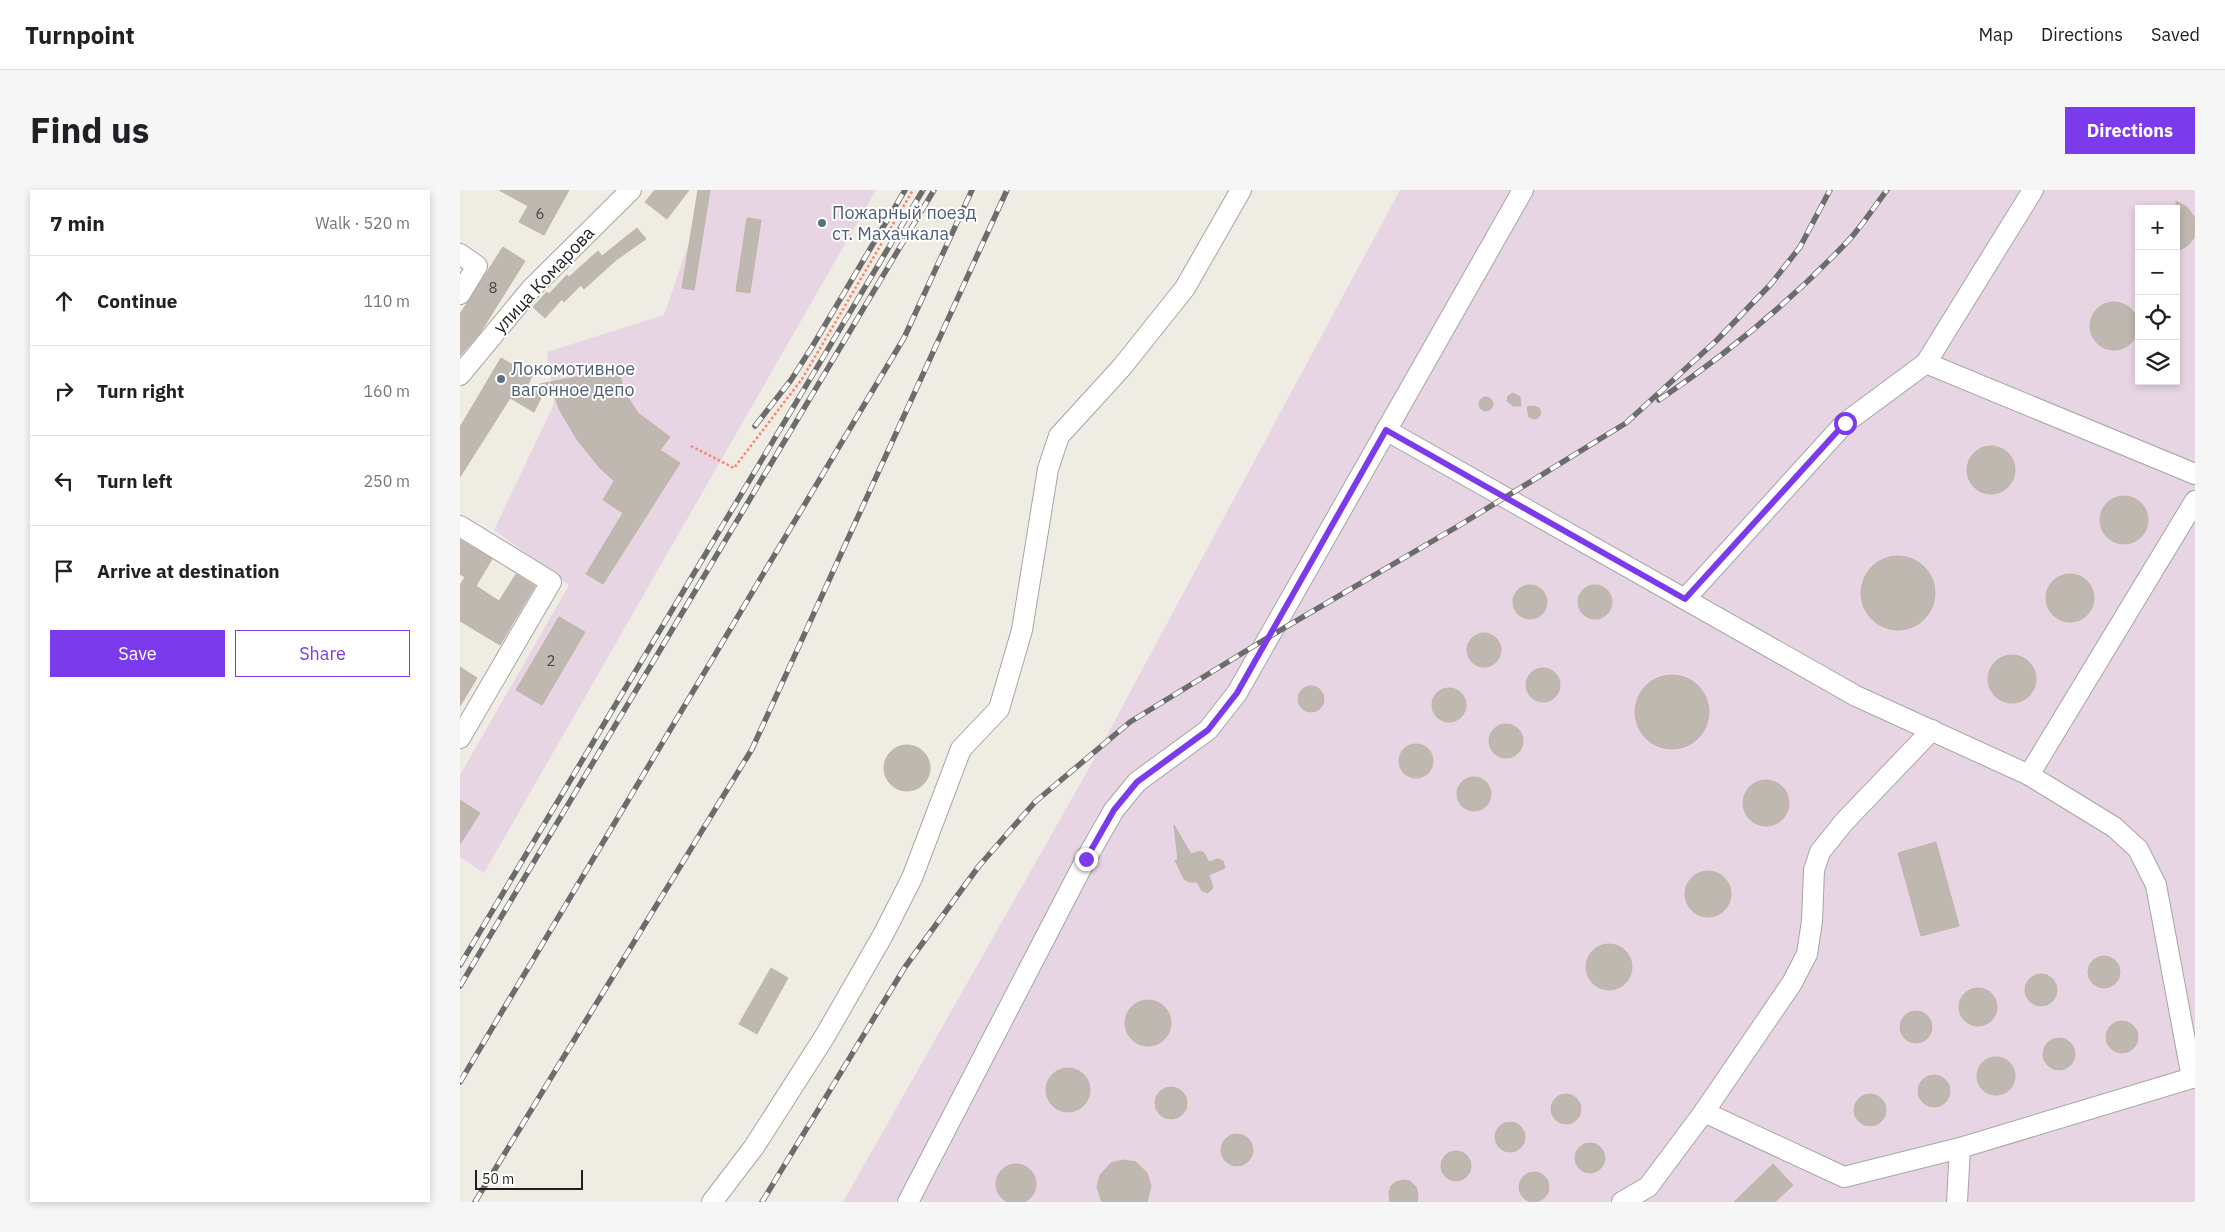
<!DOCTYPE html>
<meta charset="utf-8">
<style>
:root{--surface:#fff;--page:#f6f6f6;--text:#202124;--muted:#757577;--line:#e0e0e0;--accent:#7c3aed}
body{margin:0;font-family:"IBM Plex Sans",sans-serif;background:var(--page);color:var(--text)}
.controls{position:absolute;right:15px;top:15px;display:grid;overflow:hidden;border-radius:0px;box-shadow:0 2px 8px #0003}
.controls button{width:45px;height:45px;display:grid;place-items:center;padding:0;border:0;border-bottom:1px solid var(--line);background:var(--surface);color:var(--text);font:25px sans-serif}
.scale{position:absolute;left:15px;bottom:12px;width:108px;box-sizing:border-box;padding-left:5px;border:2px solid #1e1e1e;border-top:0;font-size:14px;line-height:18px;white-space:nowrap;color:#1e1e1e;-webkit-text-stroke:4px #fff;paint-order:stroke}
.stop{position:absolute;width:15px;height:15px;margin:-11px;border:4px solid #7c3aed;border-radius:50%;background:#fff}
.stop.end{background:#7c3aed;border-color:#fff;box-shadow:0 1px 5px #0008}
.list{margin:0;padding:0;list-style:none}
h2{display:flex;justify-content:space-between;align-items:center;height:65px;margin:0;padding:0 20px;font-size:21px}
h2 small{font-size:16px;font-weight:400;color:var(--muted)}
.list li{display:grid;grid-template-columns:32px 1fr auto;gap:15px;align-items:center;box-sizing:border-box;height:90px;padding:0 20px;border-top:1px solid var(--line)}
.list b{display:block;font-size:19px;white-space:nowrap}
.list em{font-size:16px;font-style:normal;color:var(--muted)}
.actions{display:flex;gap:10px;padding:15px 20px}
.actions a{flex:1;padding:11px 0;border:1px solid var(--accent);border-radius:0px;text-align:center;font-size:18px;color:var(--accent)}
.actions .main{background:var(--accent);color:#fff}
.icon{flex:none;width:28px;height:28px;fill:none;stroke:currentColor;stroke-width:2;stroke-linecap:round;stroke-linejoin:round}
.map{position:relative;flex:none;width:1735px;height:1012px;overflow:hidden;border-radius:0px}
header{display:flex;align-items:center;gap:30px;box-sizing:border-box;height:70px;padding:0 25px;background:var(--surface);border-bottom:1px solid var(--line)}
header strong{font-size:24px}
nav{display:flex;gap:28px;margin-inline-start:auto;font-size:18px}
.intro{display:flex;align-items:center;justify-content:space-between;box-sizing:border-box;height:120px;padding:0 30px}
h1{margin:0;font-size:35px}
.button{padding:12px 22px;border-radius:0px;background:var(--accent);color:#fff;font-size:18px;font-weight:700}
main{display:flex;gap:30px;padding:0 30px}
aside{flex:1;background:var(--surface);border-radius:0px;box-shadow:0 2px 8px #0003}
.map>svg:first-child{display:block}
.industrial{fill:#e8d5e3;fill-rule:evenodd}
.building{fill:#bfb8b0;stroke:#c1b4a6}
.lines{fill:none;stroke-linecap:round;stroke-linejoin:round}
.minor-casing{stroke:#a5a5a5;stroke-width:22}
.path{stroke:#fa836a;stroke-width:2.5;stroke-dasharray:2.5 2.5;stroke-linecap:butt}
.minor{stroke:#fff;stroke-width:20}
.rail-casing{stroke:#6c6c6c;stroke-width:5.5}
.rail{stroke:#fff;stroke-width:4;stroke-dasharray:11;stroke-linecap:butt}
.route{stroke:#7c3aed;stroke-width:6}
.service-dot{fill:#5c6f8a;stroke:#fff;stroke-width:2}
.labels{text-anchor:middle;stroke-width:4;stroke-linejoin:round;paint-order:stroke}
.number-label{font-size:15px;fill:#464442}
.service-label{font-size:18px;fill:#4e5e75;stroke:#fff;text-anchor:start}
.street-label{font-size:18px;fill:#1e1e1e;stroke:#fff}
</style>
<header>
<strong>Turnpoint</strong>
<nav><a>Map</a><a>Directions</a><a>Saved</a></nav>
</header>
<div class="intro"><h1>Find us</h1><a class="button">Directions</a></div>
<main>
<aside>
<h2>7 min<small>Walk · 520 m</small></h2>
<ul class="list">
<li><svg class="icon" aria-label="ahead" viewBox="0 0 24 24"><path d="M12 20V5M6 11l6-6 6 6"/></svg><div><b>Continue</b></div><em>110 m</em></li>
<li><svg class="icon" aria-label="right" viewBox="0 0 24 24"><path d="M7 20v-9h11M14 6l5 5-5 5"/></svg><div><b>Turn right</b></div><em>160 m</em></li>
<li><svg class="icon" aria-label="left" viewBox="0 0 24 24"><path d="M17 20v-9H6M10 6l-5 5 5 5"/></svg><div><b>Turn left</b></div><em>250 m</em></li>
<li><svg class="icon" aria-label="arrive" viewBox="0 0 24 24"><path d="M6 21V4h12l-3 4 3 4H6"/></svg><div><b>Arrive at destination</b></div></li>
</ul>
<div class="actions"><a class="main">Save</a><a>Share</a></div>
</aside>
<div class="map">
<svg width="1735" height="1012" viewBox="0 0 1735 1012">
<rect width="100%" height="100%" fill="#efece4"/>
<g class="industrial">
<polygon points="242,0 416,0 24,683 0,667 0,585 109,395 34,340 94,214 87,162 204,125 237,29"/>
<path d="M940,0H1735V1012H383L632,573ZM1679,19H1716V191H1679Z"/>
</g>
<g class="building">
<polygon points="39,0 109,0 84,45 59,32 68,16"/>
<polygon points="195,0 229,0 207,29 185,12"/>
<polygon points="238,0 250,0 234,100 222,98"/>
<polygon points="1716,11 1727,17 1735,28 1734,48 1727,56 1716,62"/>
<polygon points="287,28 301,30 290,103 276,101"/>
<polygon points="177,38 186,49 156,70 124,99 121,95 104,112 102,109 85,128 73,117 87,102 89,104 107,85 109,87 138,61 142,66"/>
<polygon points="43,57 65,71 20,143 0,166 0,124"/>
<circle cx="1654" cy="136" r="24"/>
<polygon points="41,168 72,186 67,197 89,192 74,222 50,208 0,287 0,237"/>
<polygon points="158,179 165,203 178,223 210,247 200,260 220,273 143,394 126,384 163,323 143,310 154,291 140,278 118,251 99,219 90,192"/>
<polygon points="1053,203 1060,207 1061,216 1053,216 1047,211 1048,206"/>
<circle cx="1026" cy="214" r="7"/>
<polygon points="1074,216 1079,218 1081,223 1078,228 1074,229 1069,227 1067,217"/>
<circle cx="1531" cy="280" r="24"/>
<circle cx="1664" cy="330" r="24"/>
<polygon points="0,350 32,369 16,396 39,411 56,384 75,396 40,455 0,431 0,395 5,387 0,384"/>
<circle cx="1438" cy="403" r="37"/>
<circle cx="1610" cy="408" r="24"/>
<circle cx="1135" cy="412" r="17"/>
<circle cx="1070" cy="412" r="17"/>
<polygon points="99,427 125,442 82,515 56,500"/>
<circle cx="1024" cy="460" r="17"/>
<circle cx="1552" cy="489" r="24"/>
<polygon points="0,477 17,488 0,516"/>
<circle cx="1083" cy="495" r="17"/>
<circle cx="1212" cy="522" r="37"/>
<circle cx="851" cy="509" r="13"/>
<circle cx="989" cy="515" r="17"/>
<circle cx="1046" cy="551" r="17"/>
<circle cx="956" cy="571" r="17"/>
<circle cx="447" cy="578" r="23"/>
<circle cx="1014" cy="604" r="17"/>
<circle cx="1306" cy="613" r="23"/>
<polygon points="0,610 20,623 0,654"/>
<polygon points="714,635 731,664 741,661 744,663 749,672 758,669 763,671 765,678 749,685 753,698 748,703 742,701 737,692 729,692 724,689 715,670 718,670"/>
<polygon points="1476,652 1499,736 1461,746 1438,663"/>
<circle cx="1248" cy="704" r="23"/>
<circle cx="1149" cy="777" r="23"/>
<circle cx="1644" cy="782" r="16"/>
<polygon points="311,778 328,788 297,844 279,834"/>
<circle cx="1581" cy="800" r="16"/>
<circle cx="1518" cy="817" r="19"/>
<circle cx="688" cy="833" r="23"/>
<circle cx="1456" cy="837" r="16"/>
<circle cx="1662" cy="847" r="16"/>
<circle cx="1599" cy="864" r="16"/>
<circle cx="1536" cy="886" r="19"/>
<circle cx="608" cy="900" r="22"/>
<circle cx="1474" cy="901" r="16"/>
<circle cx="711" cy="913" r="16"/>
<circle cx="1410" cy="920" r="16"/>
<circle cx="1106" cy="919" r="15"/>
<circle cx="1050" cy="947" r="15"/>
<circle cx="777" cy="960" r="16"/>
<circle cx="1130" cy="968" r="15"/>
<circle cx="996" cy="976" r="15"/>
<polygon points="663,970 676,972 687,983 691,996 687,1012 642,1012 637,997 640,985 651,973"/>
<circle cx="556" cy="994" r="20"/>
<polygon points="1313,974 1333,995 1315,1012 1274,1012"/>
<circle cx="1074" cy="997" r="15"/>
<polygon points="943,990 950,991 956,997 958,1004 957,1012 930,1012 929,1003 931,996 936,992"/>
</g>
<g class="lines">
<g class="minor-casing">
<g id="minor">
<polyline points="0,64 17,76 0,104"/>
<polyline points="1466,173 1735,284"/>
<polyline points="0,185 71,99 171,0"/>
<polyline points="926,240 1396,506 1569,585 1654,637 1678,659 1696,695 1732,888"/>
<polyline points="0,336 91,392 0,548"/>
<polyline points="1225,409 1385,233 1466,173 1573,0"/>
<polyline points="1569,585 1735,311"/>
<polyline points="1244,922 1384,987 1500,958 1735,887"/>
<polyline points="252,1012 294,957 365,846 423,745 452,688 501,559 539,519 562,440 588,279 599,246 662,177 725,98 781,0"/>
<polyline points="448,1012 626,669 654,620 677,592 748,540 777,503 1063,0"/>
<polyline points="1162,1012 1188,997 1244,922 1332,793 1347,764 1352,731 1354,680 1360,662 1384,632 1472,540"/>
<polyline points="1497,1012 1500,958"/>
</g>
</g>
<polyline class="path" points="231,256 274,278 342,189 453,0"/>
<use href="#minor" class="minor"/>
<g class="rail-casing">
<g id="rail">
<path d="M1199,210C1267,164 1331,111 1388,51C1402,36 1414,17 1427,0"/>
<polyline points="295,236 331,190 352,157 445,0"/>
<polyline points="0,775 463,0"/>
<polyline points="0,796 474,0"/>
<polyline points="0,892 444,148 512,0"/>
<polyline points="15,1012 292,559 547,0"/>
<polyline points="302,1012 445,777 519,676 575,612 670,532 807,448 1000,335 1166,233 1257,150 1311,94 1340,57 1370,0"/>
</g>
</g>
<use href="#rail" class="rail"/>
</g>
<g class="lines">
<polyline class="route" points="626,669 654,620 677,592 748,540 777,503 926,240 1225,409 1385,233"/>
</g>
<g class="service-dot">
<circle cx="362" cy="33" r="5"/>
<circle cx="41" cy="189" r="5"/>
</g>
<g class="labels">
<g class="number-label">
<text x="80" y="29">6</text>
<text x="33" y="103">8</text>
<text x="91" y="476">2</text>
</g>
<g class="service-label">
<text x="372" y="29">Пожарный поезд<tspan x="372" dy="21">ст. Махачкала</tspan></text>
<text x="51" y="185">Локомотивное<tspan x="51" dy="21">вагонное депо</tspan></text>
</g>
<g class="street-label">
<text transform="translate(84 90) rotate(-47)" y="6">улица Комарова</text>
</g>
</g>
</svg>
<div class="controls">
<button>+</button>
<button>−</button>
<button><svg class="icon" aria-label="locate" viewBox="0 0 24 24"><circle cx="12" cy="12" r="6"/><path d="M12 2v4M12 18v4M2 12h4M18 12h4"/></svg></button>
<button><svg class="icon" aria-label="layers" viewBox="0 0 24 24"><path d="M12 4l9 5-9 5-9-5zM3 14l9 5 9-5"/></svg></button>
</div>
<div class="scale">50 m</div>
<div class="stop" style="left:1385px;top:233px"></div>
<div class="stop end" style="left:626px;top:669px"></div>
</div>
</main>
